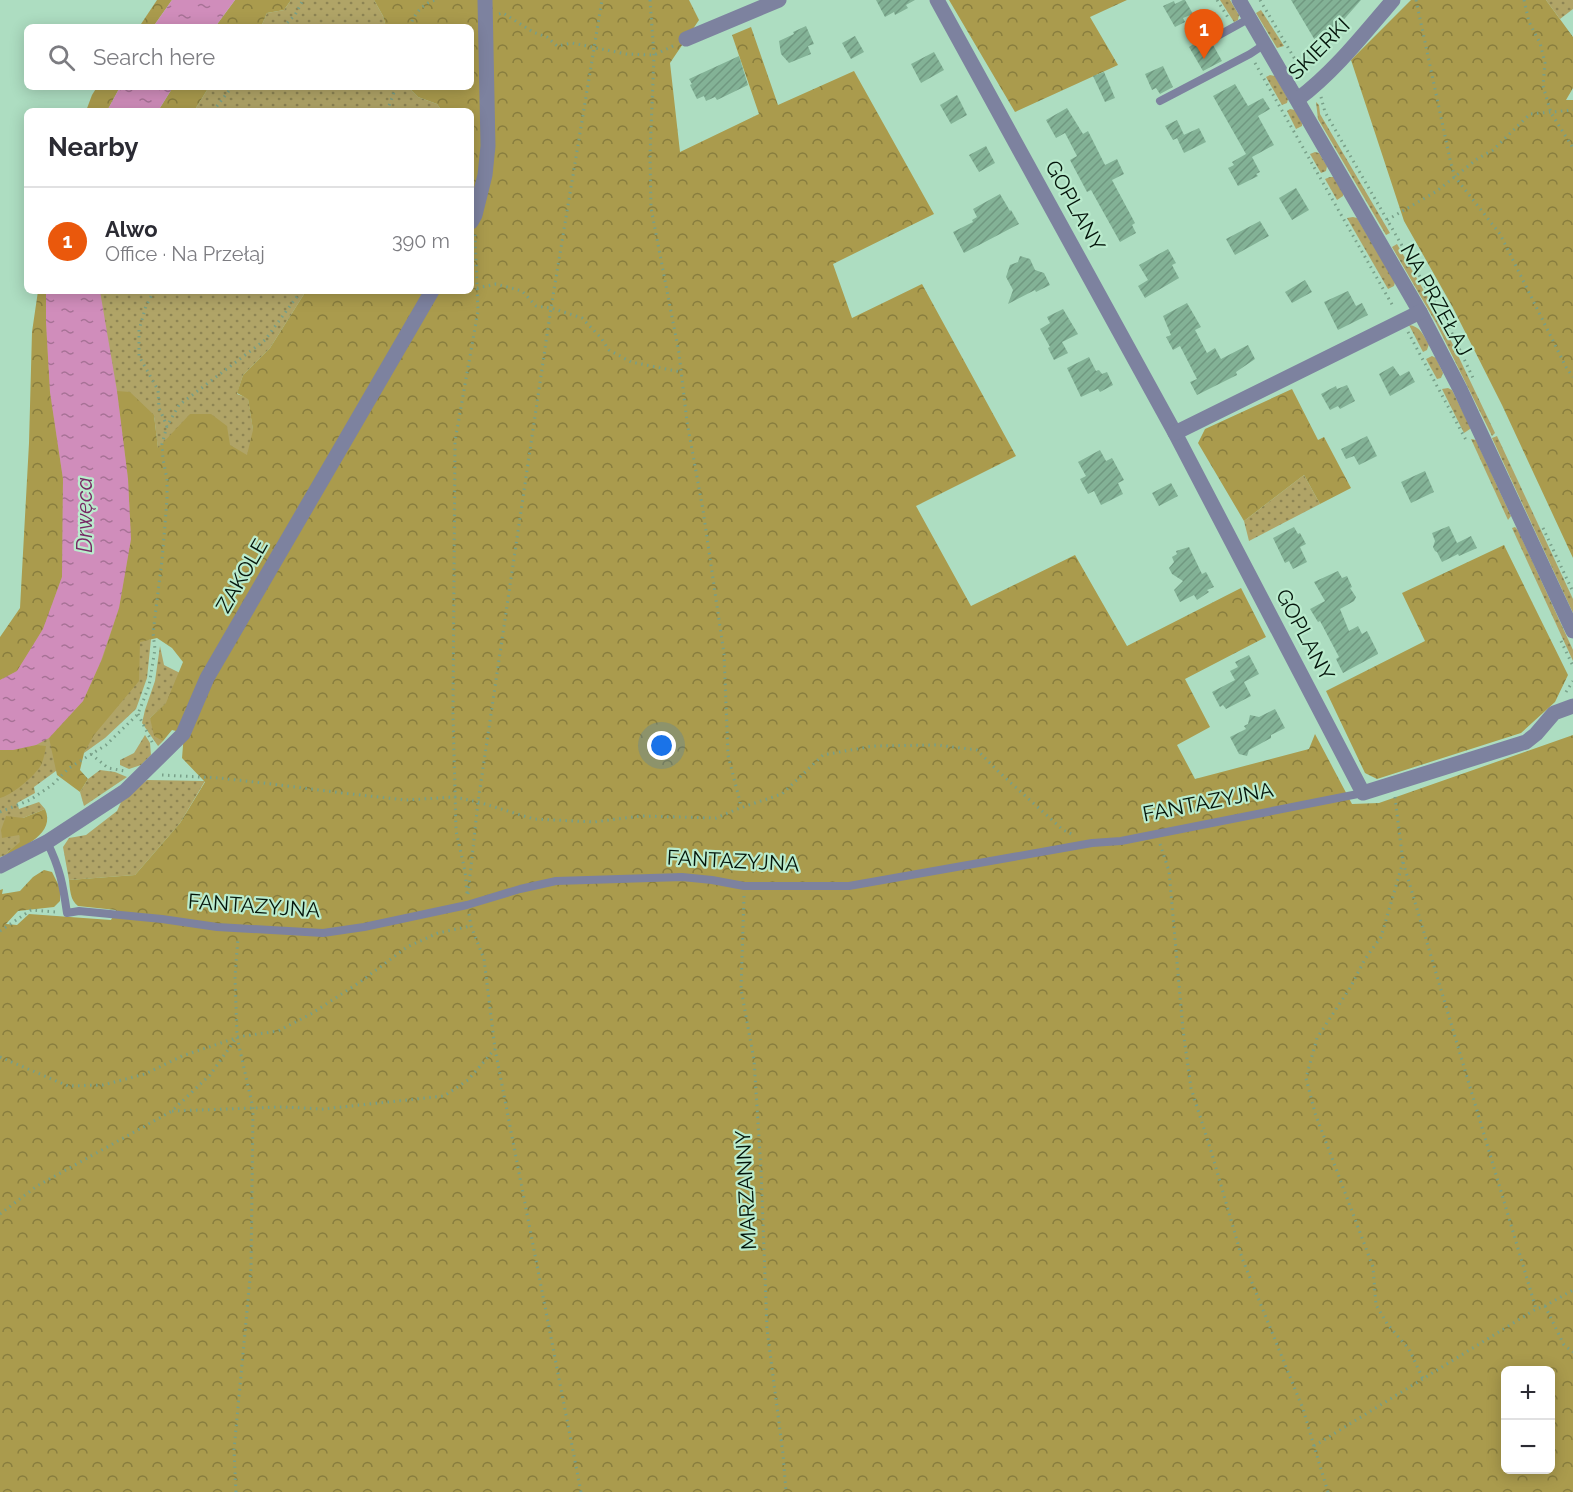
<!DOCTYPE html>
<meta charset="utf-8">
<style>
:root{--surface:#fff;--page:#f2f2f3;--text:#2b2b33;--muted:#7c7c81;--line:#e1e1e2;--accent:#ea580c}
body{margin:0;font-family:Raleway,sans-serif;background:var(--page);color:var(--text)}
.controls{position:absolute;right:18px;bottom:18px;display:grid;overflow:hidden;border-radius:9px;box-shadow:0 3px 15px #0003}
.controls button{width:54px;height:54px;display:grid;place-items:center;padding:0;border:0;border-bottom:2px solid var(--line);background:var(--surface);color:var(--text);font:30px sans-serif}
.you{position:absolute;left:662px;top:746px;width:21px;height:21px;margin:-15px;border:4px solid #fff;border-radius:50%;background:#1a73e8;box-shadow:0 0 0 9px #1a73e833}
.badge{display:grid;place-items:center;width:39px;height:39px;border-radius:50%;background:var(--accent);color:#fff;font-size:20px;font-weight:700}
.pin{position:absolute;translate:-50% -50px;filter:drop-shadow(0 2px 3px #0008)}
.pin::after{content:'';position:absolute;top:32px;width:21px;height:18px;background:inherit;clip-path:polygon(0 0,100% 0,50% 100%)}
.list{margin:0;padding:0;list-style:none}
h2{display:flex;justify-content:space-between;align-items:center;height:78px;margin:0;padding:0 24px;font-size:26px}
h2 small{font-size:20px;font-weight:400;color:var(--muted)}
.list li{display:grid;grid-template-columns:39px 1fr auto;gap:18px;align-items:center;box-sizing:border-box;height:108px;padding:0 24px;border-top:2px solid var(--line)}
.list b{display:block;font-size:22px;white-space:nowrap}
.list p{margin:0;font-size:20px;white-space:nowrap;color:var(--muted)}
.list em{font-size:20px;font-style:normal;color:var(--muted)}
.icon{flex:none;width:33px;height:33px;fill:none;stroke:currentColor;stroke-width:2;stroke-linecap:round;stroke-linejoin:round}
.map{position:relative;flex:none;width:1573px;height:1492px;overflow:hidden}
.search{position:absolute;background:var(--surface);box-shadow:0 3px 15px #0003;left:24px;top:24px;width:450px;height:66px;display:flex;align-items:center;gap:15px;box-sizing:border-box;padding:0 21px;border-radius:9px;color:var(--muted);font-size:22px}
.panel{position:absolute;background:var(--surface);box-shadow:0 3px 15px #0003;left:24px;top:108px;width:450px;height:186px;border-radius:9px}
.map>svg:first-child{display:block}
.grass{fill:url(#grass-dots)}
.forest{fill:url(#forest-crowns);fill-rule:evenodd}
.water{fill:url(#water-ripples)}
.building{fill:url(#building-hatch)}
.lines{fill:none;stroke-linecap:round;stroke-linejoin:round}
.path{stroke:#789f88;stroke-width:3;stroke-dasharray:1.5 4.5;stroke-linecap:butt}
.lane{stroke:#7d829f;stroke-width:8}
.street{stroke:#7d829f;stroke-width:15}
.labels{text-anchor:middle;stroke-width:4.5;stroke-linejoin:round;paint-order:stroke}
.street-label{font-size:21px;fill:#04150b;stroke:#baebcd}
.water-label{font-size:22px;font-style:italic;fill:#772964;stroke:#baebcd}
</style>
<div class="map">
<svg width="1573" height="1492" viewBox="0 0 1573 1492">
<defs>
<pattern id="grass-dots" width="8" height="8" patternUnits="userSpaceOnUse" patternTransform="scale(1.5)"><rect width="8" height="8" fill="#b0a467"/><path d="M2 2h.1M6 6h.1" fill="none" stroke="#8d8453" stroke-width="1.8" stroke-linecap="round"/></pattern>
<pattern id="forest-crowns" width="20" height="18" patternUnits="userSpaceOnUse" patternTransform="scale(1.5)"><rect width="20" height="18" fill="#aa9b4d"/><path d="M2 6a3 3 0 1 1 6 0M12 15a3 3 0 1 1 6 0" fill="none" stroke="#887d3e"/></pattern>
<pattern id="water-ripples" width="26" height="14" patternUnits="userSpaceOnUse" patternTransform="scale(1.5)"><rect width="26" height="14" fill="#d08dbb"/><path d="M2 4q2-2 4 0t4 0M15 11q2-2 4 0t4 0" fill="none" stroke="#a77296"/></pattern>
<pattern id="building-hatch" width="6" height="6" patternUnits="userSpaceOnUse" patternTransform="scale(1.5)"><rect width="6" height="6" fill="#83b296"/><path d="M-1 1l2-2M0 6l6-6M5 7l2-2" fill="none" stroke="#709880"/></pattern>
</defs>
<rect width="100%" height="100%" fill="#adddc1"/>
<g class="grass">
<polygon points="291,0 374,0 383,16 386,27 261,27 267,13 284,10"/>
<polygon points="1220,0 1230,0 1239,15 1238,20 1234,22"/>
<polygon points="1546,0 1573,0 1573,9 1560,19"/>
<polygon points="1261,10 1284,46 1277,48 1256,13"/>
<polygon points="1270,75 1275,76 1288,99 1287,103 1282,105 1266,77"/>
<polygon points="209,87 408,87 418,97 437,104 442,111 194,111"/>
<polygon points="1316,102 1319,105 1320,114 1390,233 1386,235 1318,119"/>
<polygon points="1290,109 1295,110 1302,123 1302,126 1296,129 1287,111"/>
<polygon points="1315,152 1319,153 1327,166 1326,171 1321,173 1310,154"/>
<polygon points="1330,177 1334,177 1343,193 1343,196 1337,200 1325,179"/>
<polygon points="1353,217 1357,218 1395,282 1394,286 1388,289 1347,218"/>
<polygon points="1397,244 1442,322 1495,433 1492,436 1436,323 1392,247"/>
<polygon points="39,291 306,291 270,348 243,375 237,394 248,398 256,448 254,468 158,449 154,415 148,640 151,639 147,678 136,709 105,738 84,753 86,749 34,787 35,793 17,803 19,809 39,802 45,809 23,818 19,835 21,842 9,851 6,855 0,857 0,678 39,633"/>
<path d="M1409,325C1420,326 1423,335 1429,344L1427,350L1423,352Z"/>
<polygon points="1432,356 1436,358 1443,373 1441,378 1437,379 1426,359"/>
<polygon points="1448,388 1452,390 1470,426 1470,429 1464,433 1442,389"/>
<polygon points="1497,436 1573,599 1573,613 1492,438"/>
<polygon points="1471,439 1476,440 1511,516 1508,520"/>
<polygon points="1304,475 1320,504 1249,541 1244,521"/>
<polygon points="1515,527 1518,530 1573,650 1573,661 1512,528"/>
<polygon points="160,646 164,665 186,676 181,690 150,718 163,741 158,746 142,723 145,710 155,681"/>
<polygon points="145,735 150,743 151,755 141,765 129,769 120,765 120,760 134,753"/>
<polygon points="100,770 115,772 127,777 84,806 80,792 88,779"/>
<polygon points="147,780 205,781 180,823 135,875 69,880 63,847 69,838 86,835 117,811 122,800"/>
</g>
<g class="forest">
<polygon points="157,0 172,0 153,27 139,27"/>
<polygon points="235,0 291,0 284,10 267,13 261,27 215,27"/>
<path d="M374,0H689L699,20L670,63L680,152L759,114L732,35L751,27L778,105L854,71L934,214L833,264L852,318L922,284L1016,456L916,506L971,606L1075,555L1127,646L1241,588L1266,637L1185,679L1210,727L1177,745L1195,779L1309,749L1315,734L1352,804L1379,803L1573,735V1492H0V890L3,889L2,894L20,891L33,877L44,870L52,872L60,888V901L54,907L18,911L6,924L17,925L29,914L111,920L116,910L78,906C70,900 70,889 69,880L135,875L180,823L205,782L182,758L184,733L172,730L163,741L154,736L150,718L166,703L183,662L172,648L157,638L140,642L139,681L94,735L84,753L80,770L88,779L80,792L57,775L49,738L83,701L103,657L119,608L131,539L128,479L117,391L130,392L154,415L158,448L190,414H211L227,426L230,445L247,455L253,430L248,399L237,393L243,375L270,348L306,291H471V111H442L437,104L418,97L408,87H471V27H386L383,16ZM1506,1370H1550V1470H1506Z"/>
<polygon points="949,0 1127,0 1090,17 1118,65 1015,112"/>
<polygon points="1411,0 1546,0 1573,37 1573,88 1566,100 1573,100 1573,558 1502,405 1452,306 1404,221 1351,60"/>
<polygon points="97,87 120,87 107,111 86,111 92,95"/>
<polygon points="173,87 209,87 194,111 158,111"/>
<polygon points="38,291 46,291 46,322 50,392 63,479 62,577 43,629 17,671 0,680 0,637 20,608 29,443 32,332"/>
<polygon points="1292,389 1318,440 1324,437 1351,488 1320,504 1304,475 1244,521 1198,443 1205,429"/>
<polygon points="1504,545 1568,675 1555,702 1521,733 1377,779 1365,773 1326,691 1425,641 1402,593"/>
<path d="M36,745L46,746C45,752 44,759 41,765C35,776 12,795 0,798V750H13Z"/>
<path d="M45,809C56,833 24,847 6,855L9,851L20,842L19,835L2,838L1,830L6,816L23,818Z"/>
</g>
<g class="water">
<polygon points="172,0 235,0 215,27 153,27"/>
<polygon points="120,87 173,87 158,111 107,111"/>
<polygon points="46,291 100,291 117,391 128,479 131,539 119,608 101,661 83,701 49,738 36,745 13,750 0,750 0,680 17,671 43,629 62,577 63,479 50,392 46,322"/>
</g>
<g class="building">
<polygon points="876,0 915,0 906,5 908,8 895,15 894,12 885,17"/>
<polygon points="1183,0 1185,0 1193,14 1183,18 1185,22 1175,27 1163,6 1174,1 1175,4"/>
<polygon points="1291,0 1361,0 1332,33 1316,42"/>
<polygon points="806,26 814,44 808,46 811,54 789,63 781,54 779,41 794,34 793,32"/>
<polygon points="855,36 864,52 851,59 842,43"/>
<polygon points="1206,36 1207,43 1213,45 1222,61 1203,71 1189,47"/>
<polygon points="934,52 944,70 921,83 911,64"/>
<polygon points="739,56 748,85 717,100 715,97 706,101 704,96 697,99 690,85 692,84 689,79"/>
<polygon points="1163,66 1173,87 1160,94 1156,88 1152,90 1145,74"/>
<polygon points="1104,72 1115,98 1105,102 1093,76"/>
<polygon points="1235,84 1248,106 1263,98 1270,109 1258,116 1274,145 1252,157 1260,172 1256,174 1258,176 1238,186 1228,168 1234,165 1232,162 1246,154 1213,96"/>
<polygon points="957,95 967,115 951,124 940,105"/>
<polygon points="1067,108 1083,134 1088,131 1105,165 1117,159 1124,174 1112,180 1135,223 1132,225 1136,233 1120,242 1091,190 1087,192 1070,160 1077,156 1065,133 1056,138 1046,120"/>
<polygon points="1177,120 1184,135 1173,140 1165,126"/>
<polygon points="1199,128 1206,142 1184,153 1177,138"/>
<polygon points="986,146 995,163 979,172 969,155"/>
<polygon points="1296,188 1309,210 1292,220 1279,198"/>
<polygon points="1000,194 1010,211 1011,210 1019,224 964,253 953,232 973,222 972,220 977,217 973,209"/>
<polygon points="1260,221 1269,236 1235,255 1226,239"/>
<polygon points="1168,249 1176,263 1172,265 1179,278 1145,298 1138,286 1148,280 1139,265"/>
<polygon points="1020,256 1030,259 1035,270 1044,273 1050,285 1036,292 1035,290 1008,304 1013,290 1006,277 1010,265 1018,262"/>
<polygon points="1305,280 1312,292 1292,303 1285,292"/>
<polygon points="1348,291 1356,306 1362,303 1368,315 1338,330 1324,302"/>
<polygon points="1187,303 1201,327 1195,330 1207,353 1215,348 1221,359 1248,345 1255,359 1236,372 1237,375 1197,395 1190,382 1197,379 1180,346 1173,350 1166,337 1171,335 1163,316"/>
<polygon points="1063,309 1078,334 1062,342 1068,353 1054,360 1048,348 1050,347 1040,329 1050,323 1047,317"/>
<polygon points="1089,357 1096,371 1099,370 1102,374 1107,372 1113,385 1100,392 1098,389 1081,397 1067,368"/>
<polygon points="1393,366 1400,376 1409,371 1415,382 1390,396 1379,374"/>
<polygon points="1347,385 1355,401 1340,409 1338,406 1330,410 1321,394 1336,386 1337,389"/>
<polygon points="1367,436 1377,456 1359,465 1354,456 1346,459 1341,449"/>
<polygon points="1100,450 1106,461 1112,458 1124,480 1118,483 1123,494 1101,505 1094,491 1088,494 1080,479 1086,476 1078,462"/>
<polygon points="1425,471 1434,492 1411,503 1401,482"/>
<polygon points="1171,483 1178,496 1159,506 1152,493"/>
<polygon points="1449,526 1457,543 1471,536 1477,548 1459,556 1458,554 1442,562 1437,552 1435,551 1433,547 1435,541 1432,533"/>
<polygon points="1294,527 1298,534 1300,533 1306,544 1300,547 1307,562 1293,569 1289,561 1285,563 1273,538"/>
<polygon points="1189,547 1202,574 1206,572 1214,587 1207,590 1209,592 1197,600 1194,595 1180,602 1174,590 1183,581 1172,574 1169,568 1174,562 1172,557 1177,554 1176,551"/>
<polygon points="1338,571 1342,578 1347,576 1352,587 1350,588 1356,597 1354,601 1340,609 1349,631 1358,626 1362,634 1367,631 1378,653 1378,654 1343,673 1336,659 1339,657 1320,621 1318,622 1310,609 1325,601 1314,582"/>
<polygon points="1249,655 1259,674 1244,682 1251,696 1226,709 1223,705 1220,707 1212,692 1235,680 1230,671 1238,667 1235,662"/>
<polygon points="1275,709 1285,728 1271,735 1271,738 1249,750 1247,756 1239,754 1230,737 1246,729 1244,726 1248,724 1250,715 1259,717"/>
</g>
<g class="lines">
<g class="path">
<polyline points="650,0 654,55 650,155 651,208 679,353 687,422 703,510 724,654 728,755 740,802 740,808"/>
<polyline points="1217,0 1229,19"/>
<polyline points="1260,0 1296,61 1308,73"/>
<polyline points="1416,0 1451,164 1455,177 1500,234 1566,367 1573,377"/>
<polyline points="1524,0 1529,22 1540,43 1545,63 1543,86 1551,113 1573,148"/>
<polyline points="499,14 503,13 533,32 547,37 557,46 572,43 626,54 654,55 675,45"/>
<polyline points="283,27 295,15 303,0"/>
<path d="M410,27C413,15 424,2 436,0"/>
<polyline points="1255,63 1394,308"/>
<polyline points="1321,97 1325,112 1450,329 1473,378"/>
<polyline points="213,111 232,87"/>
<polyline points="387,111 396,87"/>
<polyline points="1387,220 1437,191 1477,159 1493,150 1530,114 1573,110"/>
<polyline points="477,288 496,284 522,291 536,306 551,308 582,318 601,338 609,350 631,362 681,372"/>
<polyline points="154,291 146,306 139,330 139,356 158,390 159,408 167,426"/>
<polyline points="1408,332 1466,440"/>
<polyline points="1543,528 1573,592"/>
<polyline points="1561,641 1573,666"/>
<polyline points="1566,692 1573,681"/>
<polyline points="138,714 153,744"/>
<polyline points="91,754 108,768 125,771"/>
<polyline points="162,775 219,778 272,784 342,793 406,800 455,797 478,802 534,819 594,822 641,816 716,818 740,808 782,794 823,755 873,746 937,745 977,750 1001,774 1063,830 1074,835"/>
<polyline points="1395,797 1403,862 1536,1309"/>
<polyline points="0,812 30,800 52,785 69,768 106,745 138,714 149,686 155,649 153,633 162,560 167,500 167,479 163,459 162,444 167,426 179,405 265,340 301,291"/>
<polyline points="1160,844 1169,871 1183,1030 1191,1088 1212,1154 1242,1258 1303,1409 1314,1446"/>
<polyline points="1403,862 1381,937 1365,959 1350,988 1317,1038 1306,1078 1315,1113 1373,1267 1376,1305 1388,1325 1409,1349 1423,1379"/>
<polyline points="467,893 465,871 456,831 453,714 455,441 478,311 475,234"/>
<polyline points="468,894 478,802 551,308 602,0"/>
<polyline points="744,896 741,989 754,1060 761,1170 767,1329 783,1454 786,1492"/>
<polyline points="469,914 471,926 484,959 495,1049 581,1492"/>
<polyline points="0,931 31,910 56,912"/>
<polyline points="0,1057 68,1086 103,1085 145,1074 182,1056 236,1038"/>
<polyline points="172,1111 282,1107 323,1109 444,1096 468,1080 495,1049"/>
<polyline points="0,1214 37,1186 172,1111 210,1075 237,1037 278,1031 311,1014 360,982 407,947 438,933 471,926"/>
<polyline points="1545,1306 1564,1345 1573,1352"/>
<polyline points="236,1492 234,1450 251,1268 253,1108 237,1037 235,977 238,938"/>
<polyline points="1328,1492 1314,1446 1536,1309 1545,1306 1573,1290"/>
</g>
<g class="lane">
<polyline points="1212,39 1250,18"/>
<polyline points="1160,101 1250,54 1265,44"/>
<path d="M47,842C60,868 63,885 67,913L79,911L162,919L217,927L323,933L364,927L467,905L520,889L556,881L682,877L712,880L744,886H849L1092,843L1121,841L1363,793"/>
</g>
<g class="street">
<polyline points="937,0 1175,433 1363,793 1526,742 1536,734 1554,713 1573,706"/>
<polyline points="1239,0 1420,312 1460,389 1573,631"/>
<polyline points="686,39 779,0"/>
<path d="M1298,99C1334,72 1363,35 1393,0"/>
<polyline points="471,222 475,215 485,175 488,146 485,0"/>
<polyline points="1175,433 1420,312"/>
<polyline points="0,866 47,842 125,791 183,734 207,678 432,291"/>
</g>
</g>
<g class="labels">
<g class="street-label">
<text transform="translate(1319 49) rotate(-45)" y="7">SKIERKI</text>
<text transform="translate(1075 206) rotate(61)" y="7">GOPLANY</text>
<text transform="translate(1436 300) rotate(61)" y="7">NA PRZEŁAJ</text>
<text transform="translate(242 576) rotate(-60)" y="7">ZAKOLE</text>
<text transform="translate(1305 635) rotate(62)" y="7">GOPLANY</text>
<text transform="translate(1208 802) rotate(-11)" y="7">FANTAZYJNA</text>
<text transform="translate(733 861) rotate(3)" y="7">FANTAZYJNA</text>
<text transform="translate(254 906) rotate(4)" y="7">FANTAZYJNA</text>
<text transform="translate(746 1190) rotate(-93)" y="7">MARZANNY</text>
</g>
<g class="water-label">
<text transform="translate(84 515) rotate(-90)" y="8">Drwęca</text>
</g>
</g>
</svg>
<div class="controls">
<button>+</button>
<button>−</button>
</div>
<div class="you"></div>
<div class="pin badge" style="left:1204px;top:59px">1</div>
<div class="search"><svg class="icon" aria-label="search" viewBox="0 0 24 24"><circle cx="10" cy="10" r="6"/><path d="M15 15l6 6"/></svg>Search here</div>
<section class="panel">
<h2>Nearby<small></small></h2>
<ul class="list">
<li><span class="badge">1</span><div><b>Alwo</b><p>Office · Na Przełaj</p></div><em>390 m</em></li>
</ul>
</section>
</div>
